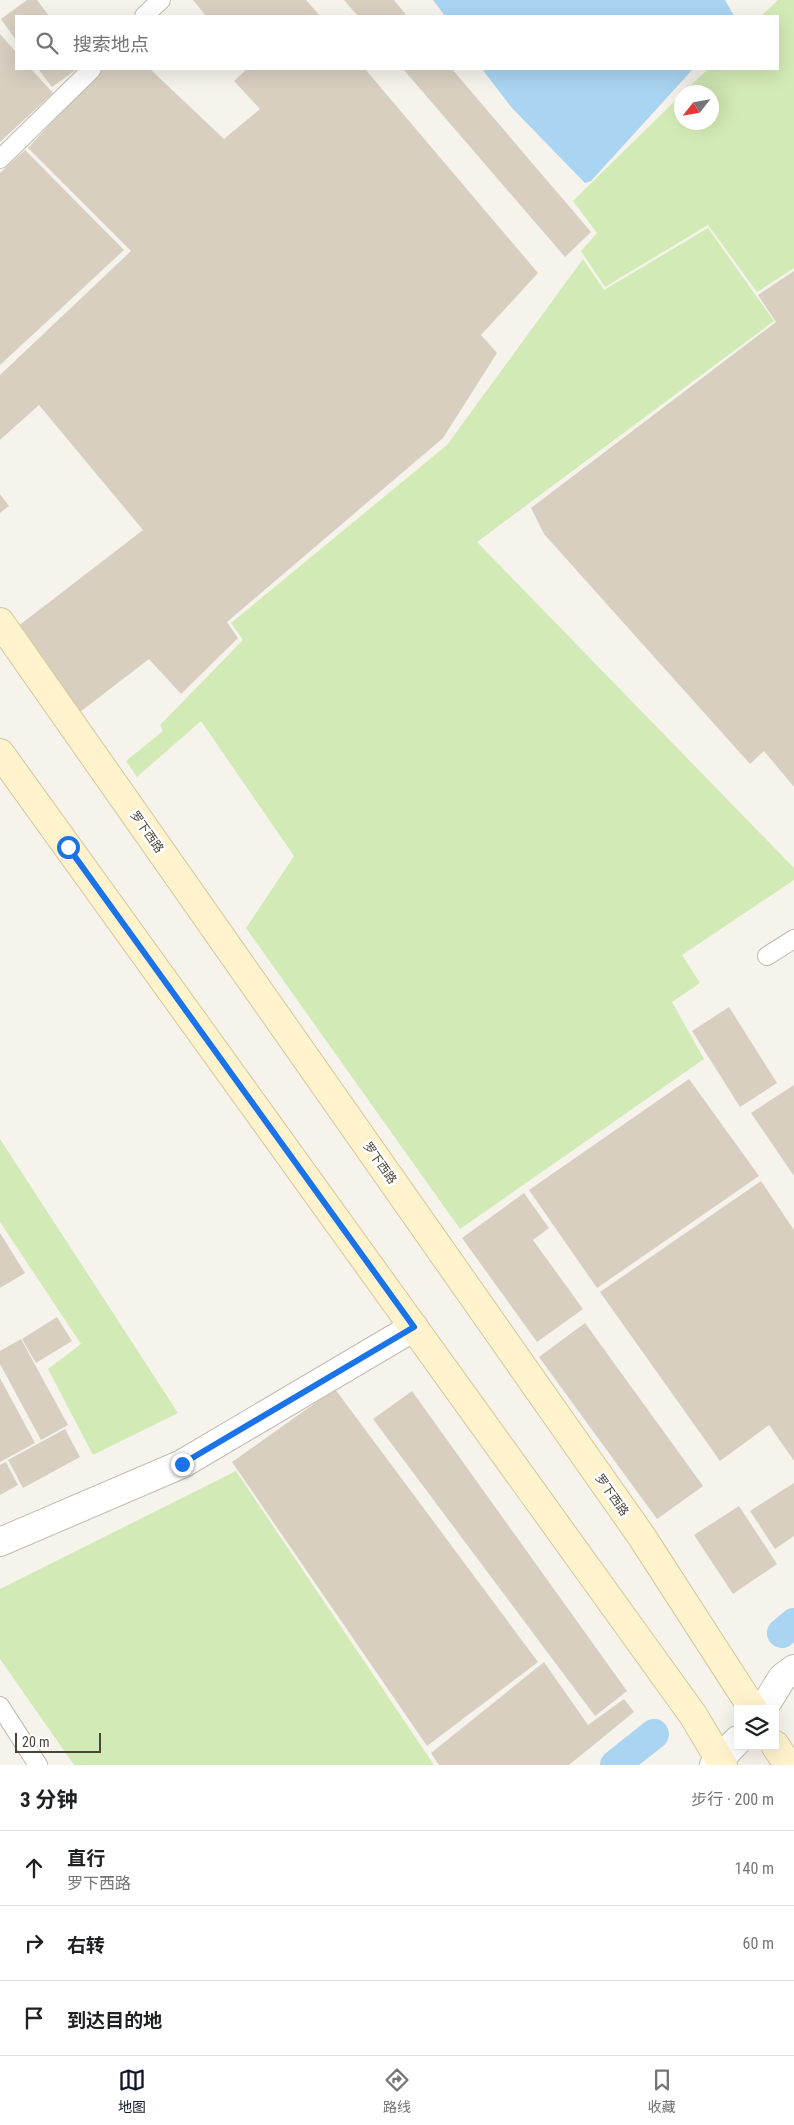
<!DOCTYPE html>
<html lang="zh">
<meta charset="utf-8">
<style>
:root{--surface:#fff;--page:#f2f2f2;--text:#202124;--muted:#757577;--line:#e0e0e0;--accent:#111827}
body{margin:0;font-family:"Roboto Condensed","Noto Sans SC",sans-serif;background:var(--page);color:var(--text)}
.controls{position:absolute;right:15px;bottom:15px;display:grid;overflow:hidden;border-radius:0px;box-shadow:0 5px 20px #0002}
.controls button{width:45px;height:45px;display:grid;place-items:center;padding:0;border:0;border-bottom:1px solid var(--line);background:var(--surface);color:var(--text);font:25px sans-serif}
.compass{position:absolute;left:674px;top:85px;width:45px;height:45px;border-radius:50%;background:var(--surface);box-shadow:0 5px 20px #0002;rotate:239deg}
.scale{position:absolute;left:15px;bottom:12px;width:86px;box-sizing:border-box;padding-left:5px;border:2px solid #4b4439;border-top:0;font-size:14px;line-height:18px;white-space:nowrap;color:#4b4439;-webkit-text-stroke:4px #fff;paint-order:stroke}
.stop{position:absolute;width:15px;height:15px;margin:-11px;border:4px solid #1a73e8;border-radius:50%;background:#fff}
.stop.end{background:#1a73e8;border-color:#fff;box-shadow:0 1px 5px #0008}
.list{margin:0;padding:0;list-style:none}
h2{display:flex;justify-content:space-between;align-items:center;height:65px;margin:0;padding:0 20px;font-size:21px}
h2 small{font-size:16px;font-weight:400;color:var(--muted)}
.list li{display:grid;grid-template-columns:32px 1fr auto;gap:15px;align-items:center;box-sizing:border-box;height:75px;padding:0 20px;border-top:1px solid var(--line)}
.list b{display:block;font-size:19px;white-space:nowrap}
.list p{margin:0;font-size:16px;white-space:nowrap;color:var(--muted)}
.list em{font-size:16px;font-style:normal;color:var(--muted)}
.icon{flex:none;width:28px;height:28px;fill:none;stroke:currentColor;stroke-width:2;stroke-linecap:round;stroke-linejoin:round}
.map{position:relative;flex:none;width:794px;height:1765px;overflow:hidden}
.search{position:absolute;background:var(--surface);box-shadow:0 5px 20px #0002;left:15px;right:15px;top:15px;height:55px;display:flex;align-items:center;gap:12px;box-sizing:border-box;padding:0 18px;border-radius:0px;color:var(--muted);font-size:19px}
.sheet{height:290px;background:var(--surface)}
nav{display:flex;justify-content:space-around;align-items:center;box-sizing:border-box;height:70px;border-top:1px solid var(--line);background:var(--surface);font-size:14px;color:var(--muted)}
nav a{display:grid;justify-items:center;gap:2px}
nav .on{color:var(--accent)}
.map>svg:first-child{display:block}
.green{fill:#d2eab5}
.water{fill:#a9d4f2}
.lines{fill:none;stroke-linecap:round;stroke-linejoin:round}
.canal{stroke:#a9d4f2;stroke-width:30}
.building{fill:#d8cfc1}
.service-casing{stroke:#c2bbae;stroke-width:20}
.minor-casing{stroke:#c2bbae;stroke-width:30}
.secondary-casing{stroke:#d6c79b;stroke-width:30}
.service{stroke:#fff;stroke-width:18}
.minor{stroke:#fff;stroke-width:28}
.secondary{stroke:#fff3cd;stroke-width:28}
.route{stroke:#1a73e8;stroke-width:6}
.labels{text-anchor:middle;stroke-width:5;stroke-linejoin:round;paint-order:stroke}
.street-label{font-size:12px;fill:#4b4439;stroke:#fff}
</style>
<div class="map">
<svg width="794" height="1765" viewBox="0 0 794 1765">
<rect width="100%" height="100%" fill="#f6f3ec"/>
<g class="green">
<polygon points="778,0 794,0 794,268 757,292 708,225 605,287 581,251 597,233 573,201 681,95 682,122 712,122 712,92 684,92 708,69 778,69 778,16 761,16"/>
<polygon points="708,228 774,321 477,542 794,868 794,880 682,955 700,983 672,1002 704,1059 460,1229 246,928 294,856 201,721 137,777 126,761 163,731 160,725 243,640 231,623 447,445 583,259 604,290"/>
<polygon points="0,1139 178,1413 93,1455 48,1369 81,1344 0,1222"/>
<polygon points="236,1471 434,1765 74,1765 0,1659 0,1589"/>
</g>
<g class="water">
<polygon points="433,0 725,0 734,16 445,16"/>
<polygon points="482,69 693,69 591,181 585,183 512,108"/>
</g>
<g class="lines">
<g class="canal">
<polyline points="782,1633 794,1623"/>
<polyline points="615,1765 654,1734"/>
</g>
</g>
<g class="building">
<polygon points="27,0 37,0 49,16 16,16 16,40 1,19"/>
<polygon points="193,0 306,0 320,16 206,16"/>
<polygon points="344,0 394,0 407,16 358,16"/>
<polygon points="0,34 16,52 16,69 31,69 53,93 0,142"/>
<polygon points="38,69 77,69 52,87"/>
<polygon points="101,69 150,69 224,139 260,109 234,81 247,69 365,69 538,273 481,335 497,353 443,438 227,622 238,638 181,694 149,659 80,712 17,627 143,530 39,405 0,440 0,375 131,251 28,148"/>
<polygon points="403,69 452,69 591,232 565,257"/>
<polygon points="25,150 124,250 0,365 0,173"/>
<polygon points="794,271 794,787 764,751 750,764 544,534 531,508 776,322 758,295"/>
<polygon points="0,494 9,506 0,513"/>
<polygon points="729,1007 777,1083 740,1107 692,1031"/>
<polygon points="689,1079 759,1176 597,1288 529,1190"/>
<polygon points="794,1085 794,1176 751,1113"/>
<polygon points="761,1181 794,1230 794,1461 769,1425 720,1461 600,1292"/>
<polygon points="524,1193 549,1228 533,1240 583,1309 537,1342 462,1238"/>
<polygon points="0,1233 25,1273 0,1288"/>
<polygon points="57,1317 72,1341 36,1363 22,1339"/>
<polygon points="585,1323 703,1486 657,1519 539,1357"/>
<polygon points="21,1339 68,1425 41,1440 0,1364 0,1351"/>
<polygon points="0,1378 35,1443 0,1462"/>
<polygon points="335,1389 538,1662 427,1746 232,1462"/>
<polygon points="412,1391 627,1691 595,1716 373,1419"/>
<polygon points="65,1429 80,1457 23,1488 8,1460"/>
<polygon points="6,1462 18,1485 0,1495 0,1465"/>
<polygon points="794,1483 794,1536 775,1549 750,1511"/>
<polygon points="739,1506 777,1564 733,1594 694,1535"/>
<polygon points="544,1662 588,1725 624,1699 634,1712 569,1765 439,1765 431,1753"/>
</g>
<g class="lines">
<g class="service-casing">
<g id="service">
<polyline points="144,16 161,0"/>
<polyline points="0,159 92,69"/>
<polyline points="767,956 794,939"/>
<polyline points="0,1706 38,1765"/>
</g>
</g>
<g class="minor-casing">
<g id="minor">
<polyline points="0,1542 182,1464 414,1327"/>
<polyline points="763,1709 782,1678 794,1669"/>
<polyline points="714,1765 738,1740"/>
</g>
</g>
<g class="secondary-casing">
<g id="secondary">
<polyline points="0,622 642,1537 753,1709"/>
<polyline points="0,753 693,1715 723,1765"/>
<polyline points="775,1745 788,1765"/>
</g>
</g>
<use href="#service" class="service"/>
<use href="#minor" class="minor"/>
<use href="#secondary" class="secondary"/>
</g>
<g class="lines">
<polyline class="route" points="68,847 414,1327 182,1464"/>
</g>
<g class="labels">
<g class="street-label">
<text transform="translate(147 832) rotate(55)" y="4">罗下西路</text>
<text transform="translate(380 1163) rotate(55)" y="4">罗下西路</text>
<text transform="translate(612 1495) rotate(55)" y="4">罗下西路</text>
</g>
</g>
</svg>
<div class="controls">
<button><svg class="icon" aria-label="layers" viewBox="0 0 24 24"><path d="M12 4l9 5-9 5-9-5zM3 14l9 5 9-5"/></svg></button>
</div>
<svg class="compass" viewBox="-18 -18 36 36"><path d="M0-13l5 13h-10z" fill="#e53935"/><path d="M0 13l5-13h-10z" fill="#757577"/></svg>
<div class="scale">20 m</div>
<div class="stop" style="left:68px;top:847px"></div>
<div class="stop end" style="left:182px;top:1464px"></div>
<div class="search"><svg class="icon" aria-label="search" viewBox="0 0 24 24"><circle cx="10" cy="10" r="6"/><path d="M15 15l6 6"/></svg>搜索地点</div>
</div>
<section class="sheet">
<h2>3 分钟<small>步行 · 200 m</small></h2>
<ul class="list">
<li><svg class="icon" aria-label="ahead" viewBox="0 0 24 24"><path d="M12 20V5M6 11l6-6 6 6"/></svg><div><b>直行</b><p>罗下西路</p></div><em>140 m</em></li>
<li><svg class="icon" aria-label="right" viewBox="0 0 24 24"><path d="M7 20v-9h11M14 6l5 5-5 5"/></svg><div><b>右转</b></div><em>60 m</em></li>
<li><svg class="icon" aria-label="arrive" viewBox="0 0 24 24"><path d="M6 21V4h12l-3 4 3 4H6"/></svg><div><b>到达目的地</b></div></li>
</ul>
</section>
<nav>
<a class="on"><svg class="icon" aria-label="map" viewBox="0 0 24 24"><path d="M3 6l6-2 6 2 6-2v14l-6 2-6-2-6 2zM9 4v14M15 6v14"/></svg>地图</a>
<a><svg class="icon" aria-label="directions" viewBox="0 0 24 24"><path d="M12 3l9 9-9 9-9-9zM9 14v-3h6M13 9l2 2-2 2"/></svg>路线</a>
<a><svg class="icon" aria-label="saved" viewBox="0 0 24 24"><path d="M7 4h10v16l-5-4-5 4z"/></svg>收藏</a>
</nav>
